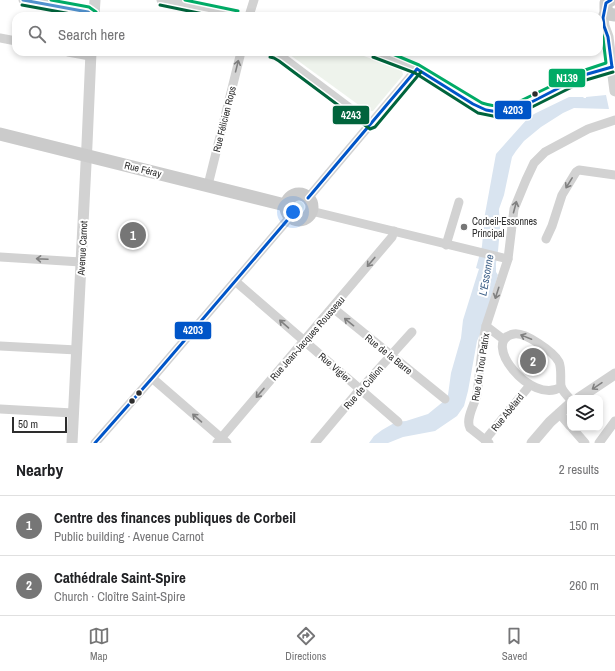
<!DOCTYPE html>
<meta charset="utf-8">
<style>
:root{--surface:#fff;--page:#f6f6f6;--text:#202124;--muted:#757577;--line:#e0e0e0;--accent:#767676}
body{margin:0;font-family:"Archivo Narrow",sans-serif;background:var(--page);color:var(--text)}
.controls{position:absolute;right:12px;bottom:12px;display:grid;overflow:hidden;border-radius:8px;box-shadow:0 2px 6px #0003}
.controls button{width:36px;height:36px;display:grid;place-items:center;padding:0;border:0;border-bottom:1px solid var(--line);background:var(--surface);color:var(--text);font:20px sans-serif}
.scale{position:absolute;left:12px;bottom:10px;width:55px;box-sizing:border-box;padding-left:4px;border:2px solid #2d2d2d;border-top:0;font-size:11px;line-height:14px;white-space:nowrap;color:#2d2d2d;-webkit-text-stroke:3px #fff;paint-order:stroke}
.you{position:absolute;left:293px;top:212px;width:14px;height:14px;margin:-10px;border:3px solid #fff;border-radius:50%;background:#1a73e8;box-shadow:0 0 0 6px #1a73e833}
.badge{display:grid;place-items:center;width:26px;height:26px;border-radius:50%;background:var(--accent);color:#fff;font-size:13px;font-weight:700}
.pin{position:absolute;translate:-50% -50%;border:2px solid #fff;box-shadow:0 1px 4px #0006}
.list{margin:0;padding:0;list-style:none}
h2{display:flex;justify-content:space-between;align-items:center;height:52px;margin:0;padding:0 16px;font-size:17px}
h2 small{font-size:13px;font-weight:400;color:var(--muted)}
.list li{display:grid;grid-template-columns:26px 1fr auto;gap:12px;align-items:center;box-sizing:border-box;height:60px;padding:0 16px;border-top:1px solid var(--line)}
.list b{display:block;font-size:15px;white-space:nowrap}
.list p{margin:0;font-size:13px;white-space:nowrap;color:var(--muted)}
.list em{font-size:13px;font-style:normal;color:var(--muted)}
.icon{flex:none;width:22px;height:22px;fill:none;stroke:currentColor;stroke-width:2;stroke-linecap:round;stroke-linejoin:round}
.map{position:relative;flex:none;width:615px;height:443px;overflow:hidden}
.search{position:absolute;background:var(--surface);box-shadow:0 2px 6px #0003;left:12px;right:12px;top:12px;height:44px;display:flex;align-items:center;gap:10px;box-sizing:border-box;padding:0 14px;border-radius:12px;color:var(--muted);font-size:15px}
.sheet{height:172px;background:var(--surface)}
nav{display:flex;justify-content:space-around;align-items:center;box-sizing:border-box;height:56px;border-top:1px solid var(--line);background:var(--surface);font-size:11px;color:var(--muted)}
nav a{display:grid;justify-items:center;gap:2px}
nav .on{color:var(--accent)}
.map>svg:first-child{display:block}
.green{fill:#eef3ec}
.water{fill:#d9e4f0}
.lines{fill:none;stroke-linecap:round;stroke-linejoin:round}
.minor{stroke:#d2d2d2;stroke-width:9}
.tertiary{stroke:#d2d2d2;stroke-width:11}
.secondary{stroke:#cbcbcb;stroke-width:13}
.bus-1-casing{stroke:#fff;stroke-width:6}
.bus-2-casing{stroke:#fff;stroke-width:6}
.bus-3-casing{stroke:#fff;stroke-width:6}
.bus-4-casing{stroke:#fff;stroke-width:6}
.bus-1{stroke:#0055c8;stroke-width:3}
.bus-2{stroke:#00643c;stroke-width:3}
.bus-3{stroke:#00ab66;stroke-width:3}
.bus-4{stroke:#5191cd;stroke-width:3}
.oneway{stroke:#808080}
.bus-dot{fill:#2d2d2d;stroke:#fff;stroke-width:1.5}
.poi-dot{fill:#767676;stroke:#fff;stroke-width:1.5}
.labels{text-anchor:middle;stroke-width:4;stroke-linejoin:round;paint-order:stroke}
.street-label{font-size:10px;fill:#2d2d2d;stroke:#fff}
.poi-label{font-size:10px;fill:#2d2d2d;stroke:#fff;text-anchor:start}
.water-label{font-size:11px;font-style:italic;fill:#41638a;stroke:#fff}
.line-badge{stroke:#fff;stroke-width:1.5}
.badge-label{font-size:11px;text-anchor:middle;font-weight:bold;fill:#fff}
</style>
<div class="map">
<svg width="615" height="443" viewBox="0 0 615 443">
<rect width="100%" height="100%" fill="#fff"/>
<g class="green">
<polygon points="286,52 353,52 402,70 403,75 373,111 367,111"/>
<circle cx="298" cy="207" r="6"/>
</g>
<polygon class="water" points="606,95 609,109 574,108 563,113 541,127 524,141 516,151 512,157 504,195 499,209 500,229 498,251 496,263 496,272 498,275 480,334 477,341 468,391 464,406 457,416 435,431 403,437 388,443 369,443 374,436 382,430 396,422 406,421 428,414 444,401 448,395 451,373 461,338 463,320 478,272 479,269 476,268 482,246 485,214 496,154 529,117 536,113 569,97 583,97 584,98 586,98 586,97"/>
<g class="lines">
<g class="minor">
<polyline points="23,0 88,12 93,16"/>
<polyline points="161,0 237,16"/>
<polyline points="249,16 254,0"/>
<polyline points="0,38 16,41"/>
<polyline points="68,52 90,56"/>
<polyline points="271,52 276,53 282,57 371,124"/>
<polyline points="375,52 417,69 480,108 491,111 498,112 507,112 514,110 584,75 612,67"/>
<polyline points="208,185 241,52"/>
<polyline points="308,198 417,69"/>
<polyline points="311,211 508,259"/>
<polyline points="546,239 552,226 562,195 576,172 579,170 615,175"/>
<polyline points="446,245 459,202"/>
<polyline points="0,257 81,262"/>
<polyline points="235,281 398,422"/>
<polyline points="333,308 445,399"/>
<polyline points="486,326 503,339"/>
<polyline points="0,346 77,350"/>
<polyline points="152,378 227,443"/>
<path d="M561,387C531,406 479,340 514,334C525,332 554,352 559,362C562,369 560,380 561,386C562,391 567,395 570,399"/>
<polyline points="0,409 73,413"/>
<polyline points="559,413 570,426"/>
<polyline points="572,428 585,443"/>
<polyline points="485,440 530,385"/>
<polyline points="95,443 154,376 290,217"/>
<polyline points="217,443 392,237 394,231"/>
<polyline points="315,443 357,393 412,332"/>
<path d="M489,443L470,428C465,419 475,404 477,394L483,341L486,326L508,259L514,209L526,180L534,163L545,152L588,129L615,120"/>
<polyline points="599,443 615,421"/>
</g>
<g class="tertiary">
<polyline points="606,9 603,18 604,26 608,37 615,91"/>
<polyline points="94,16 95,0"/>
<polyline points="579,398 615,374"/>
<polyline points="72,443 87,144 91,52"/>
<polyline points="532,443 550,422 570,404"/>
</g>
<g class="secondary">
<polyline points="611,0 606,3 606,9 609,14 615,15"/>
<polyline points="0,134 285,205"/>
<circle cx="299" cy="207" r="13"/>
</g>
<g class="bus-1-casing">
<g id="bus-1">
<polyline points="611,0 606,3 603,18 604,26 608,37 612,67"/>
<polyline points="417,69 473,104 486,110 498,112 507,112 520,108 584,75 612,67"/>
<polyline points="308,198 417,69"/>
<polyline points="95,443 154,376 290,217"/>
</g>
</g>
<g class="bus-2-casing">
<g id="bus-2">
<polyline points="22,5 82,16"/>
<polyline points="160,5 213,16"/>
<polyline points="270,57 274,58 279,61 370,129 375,127 421,72"/>
<polyline points="373,57 415,73 478,113 498,117 507,117 516,115 586,80 613,72"/>
</g>
</g>
<g class="bus-3-casing">
<g id="bus-3">
<polyline points="51,0 89,7 96,12"/>
<polyline points="185,0 238,11"/>
<path d="M388,52L419,65L482,103C492,106 502,108 512,105L582,71L606,63L603,38L599,26"/>
</g>
</g>
<g class="bus-4-casing">
<polyline id="bus-4" points="23,0 88,12 93,16"/>
</g>
<use href="#bus-1" class="bus-1"/>
<use href="#bus-2" class="bus-2"/>
<use href="#bus-3" class="bus-3"/>
<use href="#bus-4" class="bus-4"/>
</g>
<defs><path id="oneway-shaft" d="M-6 0H5M1.5-3L5.5 0L1.5 3" fill="none" stroke-width="1.6" stroke-linecap="round" stroke-linejoin="round"/></defs>
<g class="oneway">
<use href="#oneway-shaft" transform="translate(237 66) rotate(-76)"/>
<use href="#oneway-shaft" transform="translate(569 183) rotate(122)"/>
<use href="#oneway-shaft" transform="translate(515 207) rotate(-75)"/>
<use href="#oneway-shaft" transform="translate(42 259) rotate(-177)"/>
<use href="#oneway-shaft" transform="translate(371 262) rotate(130)"/>
<use href="#oneway-shaft" transform="translate(497 293) rotate(108)"/>
<use href="#oneway-shaft" transform="translate(349 322) rotate(-141)"/>
<use href="#oneway-shaft" transform="translate(284 324) rotate(-139)"/>
<use href="#oneway-shaft" transform="translate(526 337) rotate(-158)"/>
<use href="#oneway-shaft" transform="translate(597 386) rotate(146)"/>
<use href="#oneway-shaft" transform="translate(260 393) rotate(131)"/>
<use href="#oneway-shaft" transform="translate(197 418) rotate(-139)"/>
</g>
<g class="bus-dot">
<circle cx="535" cy="94" r="3.5"/>
<circle cx="139" cy="393" r="3.5"/>
<circle cx="132" cy="401" r="3.5"/>
</g>
<circle class="poi-dot" cx="464" cy="227" r="4"/>
<g class="labels">
<g class="street-label">
<text transform="translate(224 119) rotate(-76)" y="4">Rue Félicien Rops</text>
<text transform="translate(143 169) rotate(14)" y="4">Rue Féray</text>
<text transform="translate(82 248) rotate(-87)" y="4">Avenue Carnot</text>
<text transform="translate(307 338) rotate(-49)" y="4">Rue Jean-Jacques Rousseau</text>
<text transform="translate(389 354) rotate(39)" y="4">Rue de la Barre</text>
<text transform="translate(335 367) rotate(41)" y="4">Rue Vigier</text>
<text transform="translate(480 367) rotate(-81)" y="4">Rue du Trou Patrix</text>
<text transform="translate(363 387) rotate(-49)" y="4">Rue de Cullion</text>
<text transform="translate(507 412) rotate(-51)" y="4">Rue Abélard</text>
</g>
<g class="poi-label">
<text x="472" y="225">Corbeil-Essonnes<tspan x="472" dy="12">Principal</tspan></text>
</g>
<g class="water-label">
<text transform="translate(486 275) rotate(-80)" y="4">L'Essonne</text>
</g>
</g>
<g class="line-badge">
<rect x="548" y="68" width="38" height="20" rx="4" fill="#00ab66"/>
<rect x="494" y="100" width="38" height="20" rx="4" fill="#0055c8"/>
<rect x="332" y="105" width="38" height="20" rx="4" fill="#00643c"/>
<rect x="174" y="321" width="38" height="19" rx="4" fill="#0055c8"/>
</g>
<g class="badge-label">
<text x="567" y="82">N139</text>
<text x="513" y="114">4203</text>
<text x="351" y="119">4243</text>
<text x="193" y="334">4203</text>
</g>
</svg>
<div class="controls">
<button><svg class="icon" aria-label="layers" viewBox="0 0 24 24"><path d="M12 4l9 5-9 5-9-5zM3 14l9 5 9-5"/></svg></button>
</div>
<div class="scale">50 m</div>
<div class="you"></div>
<div class="pin badge" style="left:133px;top:235px">1</div>
<div class="pin badge" style="left:533px;top:361px">2</div>
<div class="search"><svg class="icon" aria-label="search" viewBox="0 0 24 24"><circle cx="10" cy="10" r="6"/><path d="M15 15l6 6"/></svg>Search here</div>
</div>
<section class="sheet">
<h2>Nearby<small>2 results</small></h2>
<ul class="list">
<li><span class="badge">1</span><div><b>Centre des finances publiques de Corbeil</b><p>Public building · Avenue Carnot</p></div><em>150 m</em></li>
<li><span class="badge">2</span><div><b>Cathédrale Saint-Spire</b><p>Church · Cloître Saint-Spire</p></div><em>260 m</em></li>
</ul>
</section>
<nav>
<a class="on"><svg class="icon" aria-label="map" viewBox="0 0 24 24"><path d="M3 6l6-2 6 2 6-2v14l-6 2-6-2-6 2zM9 4v14M15 6v14"/></svg>Map</a>
<a><svg class="icon" aria-label="directions" viewBox="0 0 24 24"><path d="M12 3l9 9-9 9-9-9zM9 14v-3h6M13 9l2 2-2 2"/></svg>Directions</a>
<a><svg class="icon" aria-label="saved" viewBox="0 0 24 24"><path d="M7 4h10v16l-5-4-5 4z"/></svg>Saved</a>
</nav>
